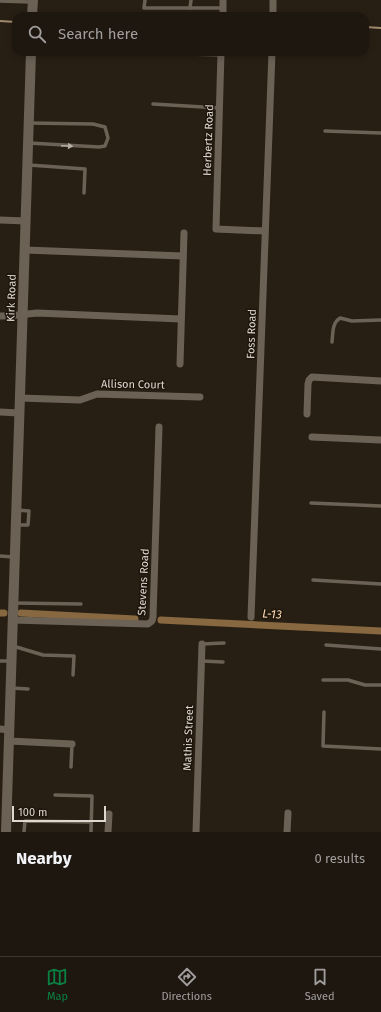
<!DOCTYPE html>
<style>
:root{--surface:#1e170f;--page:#2b241d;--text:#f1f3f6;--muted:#a19f9e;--line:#3c362f;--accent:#0b8043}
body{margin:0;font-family:"Fira Sans",sans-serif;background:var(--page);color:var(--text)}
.scale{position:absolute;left:12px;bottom:10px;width:94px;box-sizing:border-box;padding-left:4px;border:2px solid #ded8d1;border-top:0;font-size:11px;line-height:14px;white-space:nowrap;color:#ded8d1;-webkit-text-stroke:3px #1e150b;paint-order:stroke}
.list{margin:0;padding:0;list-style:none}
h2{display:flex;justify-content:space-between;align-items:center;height:52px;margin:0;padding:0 16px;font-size:17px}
h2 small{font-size:13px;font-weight:400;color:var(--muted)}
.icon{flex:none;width:22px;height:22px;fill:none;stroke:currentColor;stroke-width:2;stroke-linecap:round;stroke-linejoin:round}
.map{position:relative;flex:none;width:381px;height:832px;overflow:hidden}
.search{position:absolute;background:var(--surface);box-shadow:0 2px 6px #0003;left:12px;right:12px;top:12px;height:44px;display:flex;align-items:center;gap:10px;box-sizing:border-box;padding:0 14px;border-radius:12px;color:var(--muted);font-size:15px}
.sheet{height:124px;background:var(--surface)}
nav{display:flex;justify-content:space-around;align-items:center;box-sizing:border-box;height:56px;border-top:1px solid var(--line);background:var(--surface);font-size:11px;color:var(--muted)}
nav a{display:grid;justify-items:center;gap:2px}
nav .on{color:var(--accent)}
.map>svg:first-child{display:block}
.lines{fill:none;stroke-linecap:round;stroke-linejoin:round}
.stream{stroke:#a28a6c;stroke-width:2}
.canal{stroke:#886840;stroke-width:7}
.lane{stroke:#6c6155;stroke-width:3.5}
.street{stroke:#6c6155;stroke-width:7}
.secondary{stroke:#6c6155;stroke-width:10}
.oneway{fill:#b6aea6}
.labels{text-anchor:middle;stroke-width:3;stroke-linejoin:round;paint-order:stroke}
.street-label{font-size:11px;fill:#ded8d1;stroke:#1e150b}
.water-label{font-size:12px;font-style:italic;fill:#f8d8b4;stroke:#1e150b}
</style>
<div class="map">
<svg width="381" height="832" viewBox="0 0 381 832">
<rect width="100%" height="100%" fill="#281f14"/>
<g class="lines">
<g class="stream">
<polyline points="0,21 16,22"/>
<polyline points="365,27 381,28"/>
</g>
<g class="canal">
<polyline points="0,613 4,613"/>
<polyline points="21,613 135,619"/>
<polyline points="161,620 381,631"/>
</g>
<g class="lane">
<polyline points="145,0 144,8 223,8"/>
<polyline points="0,1 31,2"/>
<polyline points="190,8 191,0"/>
<polyline points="156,53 221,55"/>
<polyline points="153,104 220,108"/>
<polyline points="325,131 381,133"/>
<polyline points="29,143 99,147 105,146 108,138 105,127 93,124 29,123"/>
<polyline points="29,165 85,169 84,193"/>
<path d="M332,342C333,333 332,323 340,318L352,321L381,320"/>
<polyline points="311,503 381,506"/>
<polyline points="17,525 28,525 29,511 17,510"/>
<polyline points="0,556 13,557"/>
<polyline points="313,580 381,584"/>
<polyline points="14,603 81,604"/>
<polyline points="202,644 224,643"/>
<polyline points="326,645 381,649"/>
<polyline points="13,646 43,655 74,656 73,675"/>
<polyline points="0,661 10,661"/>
<polyline points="202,661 223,662"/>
<polyline points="323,680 348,680 365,685 381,685"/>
<polyline points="11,688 28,689"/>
<polyline points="324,712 323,746 381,749"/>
<polyline points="71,767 72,744"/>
<polyline points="55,795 92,796 91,832"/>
<polyline points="24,832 25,821 91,822"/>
</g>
<g class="street">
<polyline points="223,16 223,0"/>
<polyline points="273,16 273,0"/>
<polyline points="221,52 216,229 265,231"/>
<polyline points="0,220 26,221"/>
<polyline points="25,250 183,256"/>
<polyline points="0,316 9,316 37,313 181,319"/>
<polyline points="180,364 184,233"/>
<polyline points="20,398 80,400 97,394 200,397"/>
<polyline points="0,412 19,413"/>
<polyline points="307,414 308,384 309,380 312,377 381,381"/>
<polyline points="312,437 381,440"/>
<polyline points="251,617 272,52"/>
<polyline points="13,620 148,624 152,621 153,617 159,427"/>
<polyline points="0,729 9,730"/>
<polyline points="9,741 72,744"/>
<polyline points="108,832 109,814"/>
<polyline points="196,832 202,644"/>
<polyline points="287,832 288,813"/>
</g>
<g class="secondary">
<polyline points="32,16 33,0"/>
<polyline points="6,832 31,52"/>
</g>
</g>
<defs><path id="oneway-solid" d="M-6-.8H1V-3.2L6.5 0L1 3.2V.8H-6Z"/></defs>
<use class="oneway" href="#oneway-solid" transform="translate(67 146) rotate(3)"/>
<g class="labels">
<g class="street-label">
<text transform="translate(208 140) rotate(-88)" y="4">Herbertz Road</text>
<text transform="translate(11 298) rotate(-88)" y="4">Kirk Road</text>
<text transform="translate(251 334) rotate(-88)" y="4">Foss Road</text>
<text transform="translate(133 384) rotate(1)" y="4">Allison Court</text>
<text transform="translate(143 582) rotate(-87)" y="4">Stevens Road</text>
<text transform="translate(188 738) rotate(-88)" y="4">Mathis Street</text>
</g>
<g class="water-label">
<text transform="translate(272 614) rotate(3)" y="4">L-13</text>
</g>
</g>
</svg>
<div class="scale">100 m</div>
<div class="search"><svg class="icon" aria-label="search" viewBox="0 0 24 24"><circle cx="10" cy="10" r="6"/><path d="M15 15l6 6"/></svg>Search here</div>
</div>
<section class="sheet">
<h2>Nearby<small>0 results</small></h2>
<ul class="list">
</ul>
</section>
<nav>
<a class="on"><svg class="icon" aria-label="map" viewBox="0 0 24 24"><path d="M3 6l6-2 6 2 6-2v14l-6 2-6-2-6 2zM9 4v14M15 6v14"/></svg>Map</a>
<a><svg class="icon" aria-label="directions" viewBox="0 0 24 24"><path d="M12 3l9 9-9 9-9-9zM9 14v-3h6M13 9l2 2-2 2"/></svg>Directions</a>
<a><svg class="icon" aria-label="saved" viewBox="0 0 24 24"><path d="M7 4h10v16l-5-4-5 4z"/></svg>Saved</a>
</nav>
